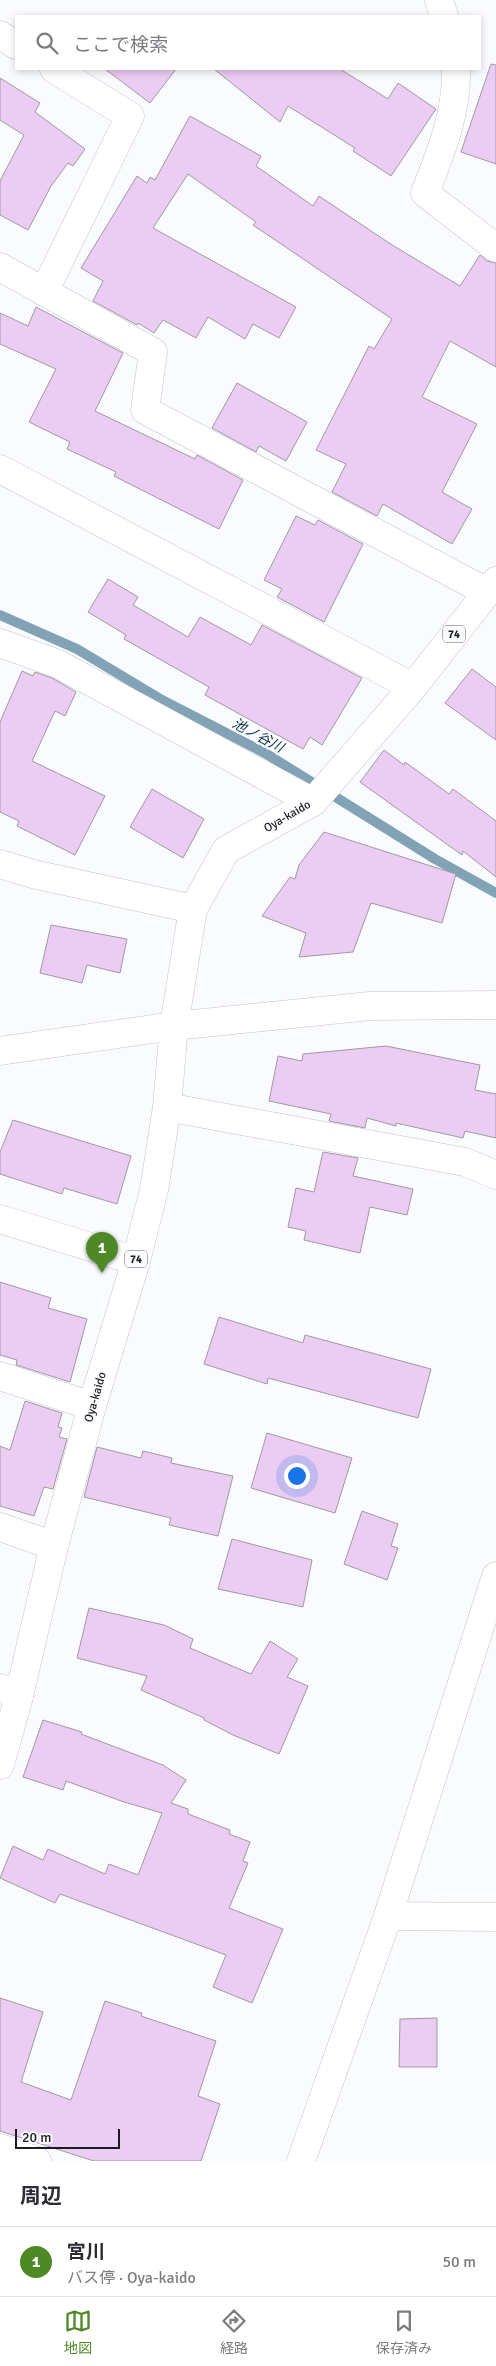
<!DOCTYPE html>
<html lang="ja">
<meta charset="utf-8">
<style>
:root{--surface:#fff;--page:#f2f2f3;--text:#2b2b33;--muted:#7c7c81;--line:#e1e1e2;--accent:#4f8926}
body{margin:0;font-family:Signika,"Noto Sans JP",sans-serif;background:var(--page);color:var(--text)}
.scale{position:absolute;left:15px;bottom:12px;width:105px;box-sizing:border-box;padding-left:5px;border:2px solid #1a1b1f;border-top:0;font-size:14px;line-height:18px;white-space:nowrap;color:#1a1b1f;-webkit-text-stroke:4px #fafbff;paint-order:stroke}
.you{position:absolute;left:296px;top:1475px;width:18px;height:18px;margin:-12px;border:4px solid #fff;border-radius:50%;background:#1a73e8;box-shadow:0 0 0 8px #1a73e833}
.badge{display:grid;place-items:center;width:32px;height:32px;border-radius:50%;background:var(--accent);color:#fff;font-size:16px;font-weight:700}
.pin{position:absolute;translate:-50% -41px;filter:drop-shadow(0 1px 2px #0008)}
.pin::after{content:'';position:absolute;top:26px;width:18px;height:15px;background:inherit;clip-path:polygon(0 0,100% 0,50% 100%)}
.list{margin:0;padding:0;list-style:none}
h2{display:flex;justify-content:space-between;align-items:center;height:65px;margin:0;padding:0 20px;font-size:21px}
h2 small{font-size:16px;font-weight:400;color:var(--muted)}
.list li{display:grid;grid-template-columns:32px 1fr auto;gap:15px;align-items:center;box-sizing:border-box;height:70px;padding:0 20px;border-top:1px solid var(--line)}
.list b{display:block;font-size:19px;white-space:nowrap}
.list p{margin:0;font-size:16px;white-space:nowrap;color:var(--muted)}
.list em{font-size:16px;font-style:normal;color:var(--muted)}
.icon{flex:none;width:28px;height:28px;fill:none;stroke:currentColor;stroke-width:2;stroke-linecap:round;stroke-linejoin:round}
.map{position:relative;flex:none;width:496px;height:2161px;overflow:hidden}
.search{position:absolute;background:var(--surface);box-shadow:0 2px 8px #0003;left:15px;right:15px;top:15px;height:55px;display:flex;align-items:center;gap:12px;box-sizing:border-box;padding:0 18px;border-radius:0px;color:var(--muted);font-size:19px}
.sheet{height:135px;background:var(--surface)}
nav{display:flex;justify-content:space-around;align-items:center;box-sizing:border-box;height:70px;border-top:1px solid var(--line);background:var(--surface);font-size:14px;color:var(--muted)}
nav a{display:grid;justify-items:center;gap:2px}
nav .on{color:var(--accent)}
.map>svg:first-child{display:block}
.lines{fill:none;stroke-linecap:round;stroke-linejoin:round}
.stream{stroke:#82a3b6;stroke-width:10}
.building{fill:#ebccf2;stroke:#a099a1}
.minor-casing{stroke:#c0c3cd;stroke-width:29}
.tertiary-casing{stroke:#c0c3cd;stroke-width:29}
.primary-casing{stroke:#c0c3cd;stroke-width:29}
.minor{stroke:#fff;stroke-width:28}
.tertiary{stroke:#fff;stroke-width:28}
.primary{stroke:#fff;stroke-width:28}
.labels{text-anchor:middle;stroke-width:4.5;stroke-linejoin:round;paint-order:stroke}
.shield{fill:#fafbff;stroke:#5d5e62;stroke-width:1}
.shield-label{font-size:11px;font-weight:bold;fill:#1a1b1f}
.street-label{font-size:12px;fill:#1a1b1f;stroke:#fafbff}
.water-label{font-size:14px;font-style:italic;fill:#083143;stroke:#fafbff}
</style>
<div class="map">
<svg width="496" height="2161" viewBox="0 0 496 2161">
<rect width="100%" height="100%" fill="#fafbff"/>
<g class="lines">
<polyline class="stream" points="0,615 77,649 162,700 265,753 435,859 496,893"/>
</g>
<g class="building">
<polygon points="491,64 496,65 496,164 461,152"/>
<polygon points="105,69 176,69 150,103"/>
<polygon points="214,69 340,69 388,99 398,83 436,109 391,176 353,151 355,148 288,106 280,122"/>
<polygon points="0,78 40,103 35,112 85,149 73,166 68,163 51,186 28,230 0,215 0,181 24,135 0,120"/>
<polygon points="190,116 261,156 256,166 313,206 319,196 389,243 460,286 480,255 487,261 496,263 496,367 450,341 422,397 477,424 442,492 472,509 452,544 383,504 377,516 332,492 346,464 316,450 369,346 374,349 392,319 253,225 256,222 188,174 153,228 296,307 279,338 253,324 245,339 208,317 196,338 163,320 154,333 138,323 137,325 93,301 103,281 81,268 137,176 147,183 150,177 155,180"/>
<polygon points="36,307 123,353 95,411 195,459 197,455 243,480 219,529 114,476 116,472 67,449 70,442 29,422 56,369 0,344 0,313 28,326"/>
<polygon points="237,383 307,422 286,461 259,446 256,452 212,428"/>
<polygon points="296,516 315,525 318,520 363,544 324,622 277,597 282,589 264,580"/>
<polygon points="108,579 138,597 133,605 188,637 200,617 251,645 262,625 362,678 322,745 310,737 303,749 205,695 209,687 124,639 126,635 88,612"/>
<polygon points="472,669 496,687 496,740 445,703"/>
<polygon points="22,671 33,676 35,672 52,678 76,692 65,716 55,711 32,761 105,796 75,855 17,826 19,821 0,812 0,722"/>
<polygon points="384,750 404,765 405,762 449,794 453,789 496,821 496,877 463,851 462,855 360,782"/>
<polygon points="152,789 204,819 183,858 130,827"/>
<polygon points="324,832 456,874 442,923 371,903 353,952 299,957 306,933 262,916 290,877 295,879 299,865"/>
<polygon points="51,925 127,939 120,973 87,965 82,983 40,973"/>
<polygon points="386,1046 480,1065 475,1090 496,1094 496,1138 465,1131 463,1138 396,1123 396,1126 367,1118 365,1128 329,1121 331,1114 269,1101 278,1056 302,1061 303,1054"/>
<polygon points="13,1120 131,1156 117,1204 64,1188 62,1194 0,1174 0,1152"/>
<polygon points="323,1152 358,1158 353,1176 413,1189 407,1215 370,1207 360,1253 304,1240 306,1231 288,1227 296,1188 314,1192"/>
<polygon points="0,1282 51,1298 48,1308 87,1319 70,1382 16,1365 17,1360 0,1355"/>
<polygon points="219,1317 303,1343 305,1335 431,1369 418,1418 268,1378 267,1384 204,1364"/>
<polygon points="25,1401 62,1413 58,1427 62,1428 59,1437 67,1439 53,1489 44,1487 34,1516 0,1506 0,1446 10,1450"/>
<polygon points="267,1433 352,1458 335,1513 251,1488"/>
<polygon points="97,1447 141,1458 143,1451 172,1458 171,1463 233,1476 218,1536 169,1525 171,1518 84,1497"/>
<polygon points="362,1511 398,1524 391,1546 398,1548 387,1580 344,1564"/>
<polygon points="232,1539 312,1560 303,1607 218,1589"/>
<polygon points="89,1608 164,1625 193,1639 190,1648 251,1674 270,1641 298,1659 287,1677 308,1686 279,1754 233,1735 204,1720 204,1718 141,1690 147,1676 77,1658"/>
<polygon points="43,1720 82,1732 81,1734 163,1765 186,1780 171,1803 188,1809 188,1814 230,1830 229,1834 250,1842 243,1861 248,1863 229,1908 283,1929 252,2003 213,1987 226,1955 60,1894 55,1903 0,1878 13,1846 43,1860 48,1849 105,1874 109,1864 138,1875 162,1813 124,1802 66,1781 63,1790 23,1777"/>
<polygon points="0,1998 43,2012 21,2082 71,2100 105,2001 142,2013 141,2016 216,2041 198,2096 220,2104 201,2161 94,2161 0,2131"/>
<polygon points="437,2018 437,2067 399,2067 400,2019"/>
</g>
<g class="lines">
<g class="minor-casing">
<g id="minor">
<polyline points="439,0 444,16"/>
<polyline points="0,35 16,45"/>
<path d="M456,69C457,113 441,152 425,193L496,248"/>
<polyline points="0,267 153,352 145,410 487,592"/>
<polyline points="44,292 130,116 54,69"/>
<polyline points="0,469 413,687"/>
<polyline points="0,643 58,664 313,802"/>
<polyline points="0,864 33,874 193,909"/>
<polyline points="167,1107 465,1162 496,1175"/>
<polyline points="0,1219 136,1261"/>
<polyline points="0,1376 92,1406"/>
<polyline points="0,1527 54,1546"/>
<polyline points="0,1688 19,1696"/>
<polyline points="388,1916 496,1917"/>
<polyline points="0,2148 37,2161"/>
</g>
</g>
<g class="tertiary-casing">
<g id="tertiary">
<polyline points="0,1051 174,1026"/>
<polyline points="301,2161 388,1916 496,1576"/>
</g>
</g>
<g class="primary-casing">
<g id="primary">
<polyline points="174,1026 370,1006 496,1005"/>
<polyline points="0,1765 19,1696 54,1546 92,1406 136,1261 154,1190 167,1107 174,1026 193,909 226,850 313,802 413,687 496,581"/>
</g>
</g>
<use href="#minor" class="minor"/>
<use href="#tertiary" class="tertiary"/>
<use href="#primary" class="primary"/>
</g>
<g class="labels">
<g class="shield">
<rect x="443" y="625.5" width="22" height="17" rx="4"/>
<rect x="125" y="1250.5" width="22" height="17" rx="4"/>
</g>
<g class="shield-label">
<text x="454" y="638">74</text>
<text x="136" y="1263">74</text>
</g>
<g class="street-label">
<text transform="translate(287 816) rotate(-30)" y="4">Oya-kaido</text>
<text transform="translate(95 1397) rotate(-74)" y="4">Oya-kaido</text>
</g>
<g class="water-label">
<text transform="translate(258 735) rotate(28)" y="5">池ノ谷川</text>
</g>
</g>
</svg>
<div class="scale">20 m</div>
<div class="you"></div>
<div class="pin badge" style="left:102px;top:1273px">1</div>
<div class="search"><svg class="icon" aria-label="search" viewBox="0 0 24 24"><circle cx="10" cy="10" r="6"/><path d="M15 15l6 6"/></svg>ここで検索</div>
</div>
<section class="sheet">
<h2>周辺<small></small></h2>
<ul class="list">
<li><span class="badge">1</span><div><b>宮川</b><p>バス停 · Oya-kaido</p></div><em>50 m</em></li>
</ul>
</section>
<nav>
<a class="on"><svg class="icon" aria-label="map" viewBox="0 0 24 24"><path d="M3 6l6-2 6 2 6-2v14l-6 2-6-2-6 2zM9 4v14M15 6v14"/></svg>地図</a>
<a><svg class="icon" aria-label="directions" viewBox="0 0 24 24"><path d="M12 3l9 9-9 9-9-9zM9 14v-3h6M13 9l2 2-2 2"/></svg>経路</a>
<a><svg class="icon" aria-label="saved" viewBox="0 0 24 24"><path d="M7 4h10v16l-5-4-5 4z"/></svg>保存済み</a>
</nav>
